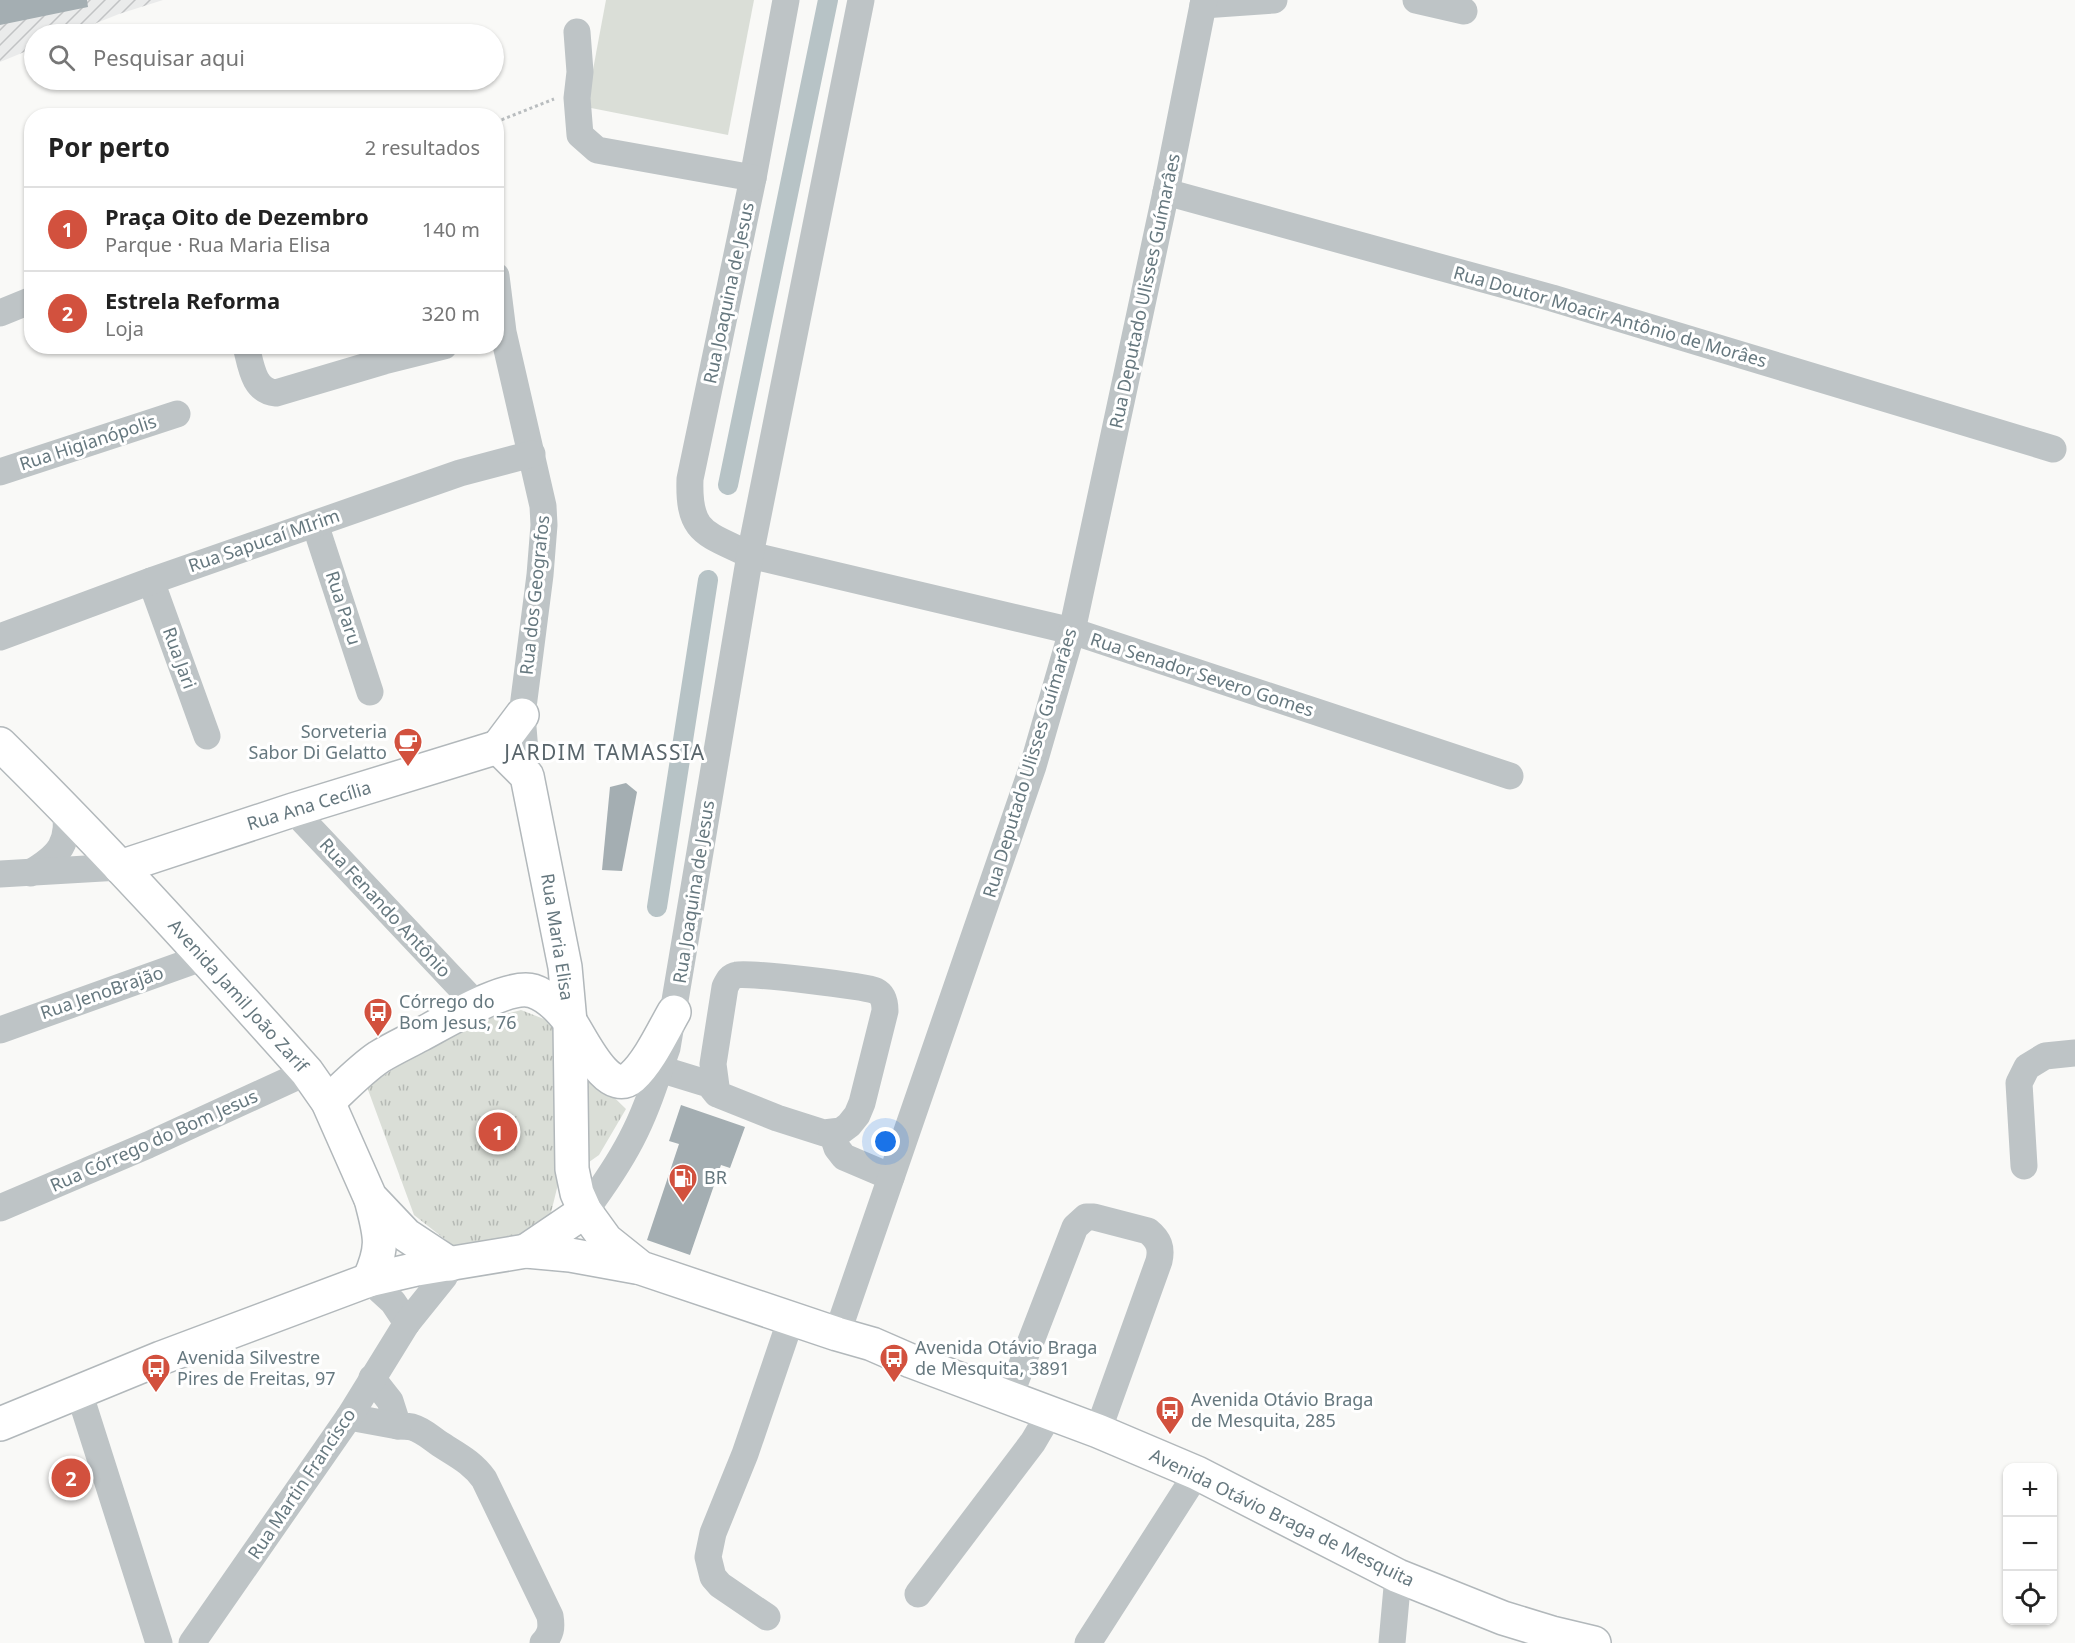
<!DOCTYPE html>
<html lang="pt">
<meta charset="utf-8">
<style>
:root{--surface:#fff;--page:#f6f6f6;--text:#222;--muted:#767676;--line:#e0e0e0;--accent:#d2513e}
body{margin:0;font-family:"Noto Sans",sans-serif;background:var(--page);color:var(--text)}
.controls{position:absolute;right:18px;bottom:18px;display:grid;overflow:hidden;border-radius:12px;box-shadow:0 2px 4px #0004}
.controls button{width:54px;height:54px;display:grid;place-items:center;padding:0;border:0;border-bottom:2px solid var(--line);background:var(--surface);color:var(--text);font:30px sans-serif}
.you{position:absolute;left:886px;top:1142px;width:21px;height:21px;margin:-15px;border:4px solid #fff;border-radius:50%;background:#1a73e8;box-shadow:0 0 0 9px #1a73e833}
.badge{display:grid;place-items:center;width:39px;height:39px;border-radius:50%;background:var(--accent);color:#fff;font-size:20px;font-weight:700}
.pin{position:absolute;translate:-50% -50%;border:3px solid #fff;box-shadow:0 2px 6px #0006}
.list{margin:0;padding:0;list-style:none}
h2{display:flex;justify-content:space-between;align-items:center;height:78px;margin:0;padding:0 24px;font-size:26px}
h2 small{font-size:20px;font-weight:400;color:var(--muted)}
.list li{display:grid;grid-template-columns:39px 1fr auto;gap:18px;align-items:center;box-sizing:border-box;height:84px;padding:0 24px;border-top:2px solid var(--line)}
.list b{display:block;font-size:22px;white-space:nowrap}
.list p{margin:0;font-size:20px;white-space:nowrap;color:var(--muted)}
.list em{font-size:20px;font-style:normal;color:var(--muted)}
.icon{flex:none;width:33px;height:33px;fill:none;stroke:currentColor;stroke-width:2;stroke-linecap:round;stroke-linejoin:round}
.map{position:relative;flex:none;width:2075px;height:1643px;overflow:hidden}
.search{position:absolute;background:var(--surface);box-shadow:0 2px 4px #0004;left:24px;top:24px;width:480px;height:66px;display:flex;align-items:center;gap:15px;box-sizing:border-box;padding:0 21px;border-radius:33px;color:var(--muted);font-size:22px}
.panel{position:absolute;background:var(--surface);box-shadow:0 2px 4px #0004;left:24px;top:108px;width:480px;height:246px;border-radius:24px}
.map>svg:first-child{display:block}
.industrial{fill:url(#industrial-furrows)}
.grass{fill:#daded7}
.park{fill:url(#park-tufts)}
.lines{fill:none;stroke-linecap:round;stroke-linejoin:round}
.canal{stroke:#b7c3c6;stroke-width:20}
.building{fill:#a4aeb2}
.major-casing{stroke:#b2b8bb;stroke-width:36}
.path{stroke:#b9bdbf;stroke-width:3;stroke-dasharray:3 3;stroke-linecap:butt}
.minor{stroke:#bec4c6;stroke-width:27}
.major{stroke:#fff;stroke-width:33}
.labels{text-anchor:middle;stroke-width:6;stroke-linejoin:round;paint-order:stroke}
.street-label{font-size:18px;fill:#66787f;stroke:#fff}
.poi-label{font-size:18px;fill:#66787f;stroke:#fff;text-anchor:start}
.quarter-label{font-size:21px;letter-spacing:1.5px;fill:#59656b;stroke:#fff}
</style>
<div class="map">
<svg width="2075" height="1643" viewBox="0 0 2075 1643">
<defs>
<pattern id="industrial-furrows" width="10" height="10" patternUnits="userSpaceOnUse" patternTransform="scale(1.5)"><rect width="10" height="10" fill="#eaebeb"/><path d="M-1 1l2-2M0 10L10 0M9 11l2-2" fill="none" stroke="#c1c3c4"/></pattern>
<pattern id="park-tufts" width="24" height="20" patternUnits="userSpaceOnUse" patternTransform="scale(1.5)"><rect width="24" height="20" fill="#daded7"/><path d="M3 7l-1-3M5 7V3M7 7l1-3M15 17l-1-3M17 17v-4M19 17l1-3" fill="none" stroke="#b5b9b4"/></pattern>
</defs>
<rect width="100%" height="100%" fill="#f9f9f7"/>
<polygon class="industrial" points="0,0 163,0 119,14 69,34 34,34 34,48 0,62"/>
<polygon class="grass" points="606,0 754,0 728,135 586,107"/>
<polygon class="park" points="521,1010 554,1023 587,1071 626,1109 599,1155 558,1184 550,1217 549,1233 456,1248 414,1215 367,1087 454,1028"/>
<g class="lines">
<g class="canal">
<polyline points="728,485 828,0"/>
<polyline points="657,907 708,580"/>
</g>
</g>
<g class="building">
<polygon points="0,0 87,0 88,7 0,25"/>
<polygon points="626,783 637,792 622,871 602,870 610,787"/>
<polygon points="681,1105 745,1127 730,1168 721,1165 690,1255 647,1240 679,1144 669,1141"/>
</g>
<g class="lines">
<g class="major-casing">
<g id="major">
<path d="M0,744C107,849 207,960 307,1072L328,1102L370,1197L406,1235L450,1264"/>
<polyline points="498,747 527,776 565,967 570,1022 572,1169 577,1193 585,1211 606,1240 641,1268 837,1334 872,1344 911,1361 1098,1431 1197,1473 1398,1576 1503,1618 1552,1633 1594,1643"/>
<polyline points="498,747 522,715"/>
<polyline points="120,867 293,810 498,747"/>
<path d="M328,1102C344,1087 361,1069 379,1057C392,1049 407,1042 420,1035C443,1023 508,983 533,991C548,996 562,1011 571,1023C582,1039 608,1098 632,1077C649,1062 663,1031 674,1012"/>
<polyline points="526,1251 585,1211"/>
<path d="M369,1280C385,1245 380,1235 371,1199"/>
<polyline points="0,1424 161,1358 369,1280 417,1269 526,1251 570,1255 636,1267"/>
</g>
</g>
<polyline class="path" points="496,122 554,99"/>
<g class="minor">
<path d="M786,0L753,178L690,479C688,534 706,533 750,555L1072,631L1510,776"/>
<polyline points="1416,0 1464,11"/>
<polyline points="1203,5 1274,0"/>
<polyline points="577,32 580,72 577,98 580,135 597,150 753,178"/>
<polyline points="1166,192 1552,298 2053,449"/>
<polyline points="496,276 503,332 543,506 544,525 540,575 522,715 527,776"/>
<polyline points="0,313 32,300"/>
<path d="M246,346C251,365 253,391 276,393L384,361L444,346"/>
<polyline points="0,472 177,414"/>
<polyline points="315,524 370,692"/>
<polyline points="151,581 207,736"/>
<polyline points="0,637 151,581 460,473 532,454"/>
<polyline points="293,810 477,1005"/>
<path d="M30,873C59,856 71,843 65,807"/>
<polyline points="0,874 120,867"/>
<polyline points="0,1030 204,957"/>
<path d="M660,1069L709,1084L717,1094L777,1118L824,1133L841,1131L849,1125L857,1115L862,1103L885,1011C885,1003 884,995 876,991C865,986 748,972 737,975C730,976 728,981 725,987L713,1064L717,1094"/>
<polyline points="832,1133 837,1148 844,1157 891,1177"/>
<polyline points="2024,1166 2019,1083 2027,1067 2045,1056 2075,1053"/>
<polyline points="0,1208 148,1145 307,1072"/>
<path d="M585,1211C602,1188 618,1165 631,1140C647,1110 656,1079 667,1048L750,555L861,0"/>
<polyline points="369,1280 393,1302 407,1323"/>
<polyline points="837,1334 1033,766 1072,631 1166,192 1204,0"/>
<path d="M372,1378L390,1401L398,1426C402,1426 407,1426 412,1427C423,1430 431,1438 440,1444C457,1455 472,1462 484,1479L550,1616C552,1628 551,1634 543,1643"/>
<polyline points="79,1392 159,1643"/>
<path d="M1009,1398L1075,1227L1086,1217H1094L1148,1231C1159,1240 1162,1248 1159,1261L1098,1431"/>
<polyline points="349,1417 398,1426"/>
<polyline points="918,1594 1033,1442 1050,1413"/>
<polyline points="767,1617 720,1585 713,1577 708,1557 713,1533 745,1454 791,1319"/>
<polyline points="192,1643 349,1417 407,1323 444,1277 450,1264"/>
<polyline points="1088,1643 1197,1473"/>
<polyline points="1392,1643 1398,1576"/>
</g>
<use href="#major" class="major"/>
</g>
<defs>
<g id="cafe-pin" transform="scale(1.5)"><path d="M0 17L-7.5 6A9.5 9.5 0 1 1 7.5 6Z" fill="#d2513e" stroke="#fff"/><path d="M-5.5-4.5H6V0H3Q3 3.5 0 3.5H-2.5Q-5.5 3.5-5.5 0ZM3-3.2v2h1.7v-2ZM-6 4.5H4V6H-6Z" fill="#fff"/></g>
<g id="bus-pin" transform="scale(1.5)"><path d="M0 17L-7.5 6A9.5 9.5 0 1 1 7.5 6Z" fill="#d2513e" stroke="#fff"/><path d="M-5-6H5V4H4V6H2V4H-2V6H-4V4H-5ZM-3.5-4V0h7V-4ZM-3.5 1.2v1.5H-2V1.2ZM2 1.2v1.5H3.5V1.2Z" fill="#fff"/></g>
<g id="fuel-pin" transform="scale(1.5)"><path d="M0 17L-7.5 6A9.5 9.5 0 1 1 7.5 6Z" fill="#d2513e" stroke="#fff"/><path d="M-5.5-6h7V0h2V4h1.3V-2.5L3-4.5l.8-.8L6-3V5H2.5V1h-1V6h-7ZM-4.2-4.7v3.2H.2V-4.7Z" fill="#fff"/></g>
</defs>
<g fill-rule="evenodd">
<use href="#cafe-pin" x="408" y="742"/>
<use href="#bus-pin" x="378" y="1012"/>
<use href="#fuel-pin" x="683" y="1178"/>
<use href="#bus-pin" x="894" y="1358"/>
<use href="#bus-pin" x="156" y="1368"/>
<use href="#bus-pin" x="1170" y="1410"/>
</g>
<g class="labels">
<g class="street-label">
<text transform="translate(1145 291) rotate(-78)" y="6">Rua Deputado Ulisses Guímarâes</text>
<text transform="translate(729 293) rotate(-78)" y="6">Rua Joaquina de Jesus</text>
<text transform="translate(1610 317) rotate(16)" y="6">Rua Doutor Moacir Antônio de Morâes</text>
<text transform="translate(88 443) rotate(-18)" y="6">Rua Higianópolis</text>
<text transform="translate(264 541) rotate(-19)" y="6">Rua Sapucaí MIrim</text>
<text transform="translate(535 595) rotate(-84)" y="6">Rua dos Geografos</text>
<text transform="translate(343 608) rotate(72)" y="6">Rua Paru</text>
<text transform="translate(179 658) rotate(70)" y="6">Rua Jari</text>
<text transform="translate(1202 675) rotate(18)" y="6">Rua Senador Severo Gomes</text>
<text transform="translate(1030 763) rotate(-73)" y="6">Rua Deputado Ulisses Guímarâes</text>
<text transform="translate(309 806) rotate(-17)" y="6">Rua Ana Cecília</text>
<text transform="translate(694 892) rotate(-81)" y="6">Rua Joaquina de Jesus</text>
<text transform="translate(385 908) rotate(47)" y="6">Rua Fenando Antônio</text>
<text transform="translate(557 937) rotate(81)" y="6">Rua Maria Elisa</text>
<text transform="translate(102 993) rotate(-19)" y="6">Rua JenoBrajão</text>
<text transform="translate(238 996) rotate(48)" y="6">Avenida Jamil João Zarif</text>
<text transform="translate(154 1141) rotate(-24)" y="6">Rua Córrego do Bom Jesus</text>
<text transform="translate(302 1484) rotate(-56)" y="6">Rua Martin Francisco</text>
<text transform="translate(1282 1518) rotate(26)" y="6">Avenida Otávio Braga de Mesquita</text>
</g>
<g class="poi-label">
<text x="387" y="738" text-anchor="end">Sorveteria<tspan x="387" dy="21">Sabor Di Gelatto</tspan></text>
<text x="399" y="1008">Córrego do<tspan x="399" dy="21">Bom Jesus, 76</tspan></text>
<text x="704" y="1184">BR</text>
<text x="915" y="1354">Avenida Otávio Braga<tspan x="915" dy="21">de Mesquita, 3891</tspan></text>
<text x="177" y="1364">Avenida Silvestre<tspan x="177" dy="21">Pires de Freitas, 97</tspan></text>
<text x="1191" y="1406">Avenida Otávio Braga<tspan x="1191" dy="21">de Mesquita, 285</tspan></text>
</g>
<g class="quarter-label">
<text x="605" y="760">JARDIM TAMASSIA</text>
</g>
</g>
</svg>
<div class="controls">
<button>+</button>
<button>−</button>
<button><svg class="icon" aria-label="locate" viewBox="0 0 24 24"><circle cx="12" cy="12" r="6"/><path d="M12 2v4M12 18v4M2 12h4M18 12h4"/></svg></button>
</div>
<div class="you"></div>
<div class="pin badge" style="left:498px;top:1132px">1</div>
<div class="pin badge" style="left:71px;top:1478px">2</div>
<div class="search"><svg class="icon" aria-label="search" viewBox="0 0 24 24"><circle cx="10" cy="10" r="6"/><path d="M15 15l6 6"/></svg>Pesquisar aqui</div>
<section class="panel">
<h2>Por perto<small>2 resultados</small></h2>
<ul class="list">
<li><span class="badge">1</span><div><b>Praça Oito de Dezembro</b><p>Parque · Rua Maria Elisa</p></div><em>140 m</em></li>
<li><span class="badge">2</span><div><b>Estrela Reforma</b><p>Loja</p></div><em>320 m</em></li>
</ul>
</section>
</div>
